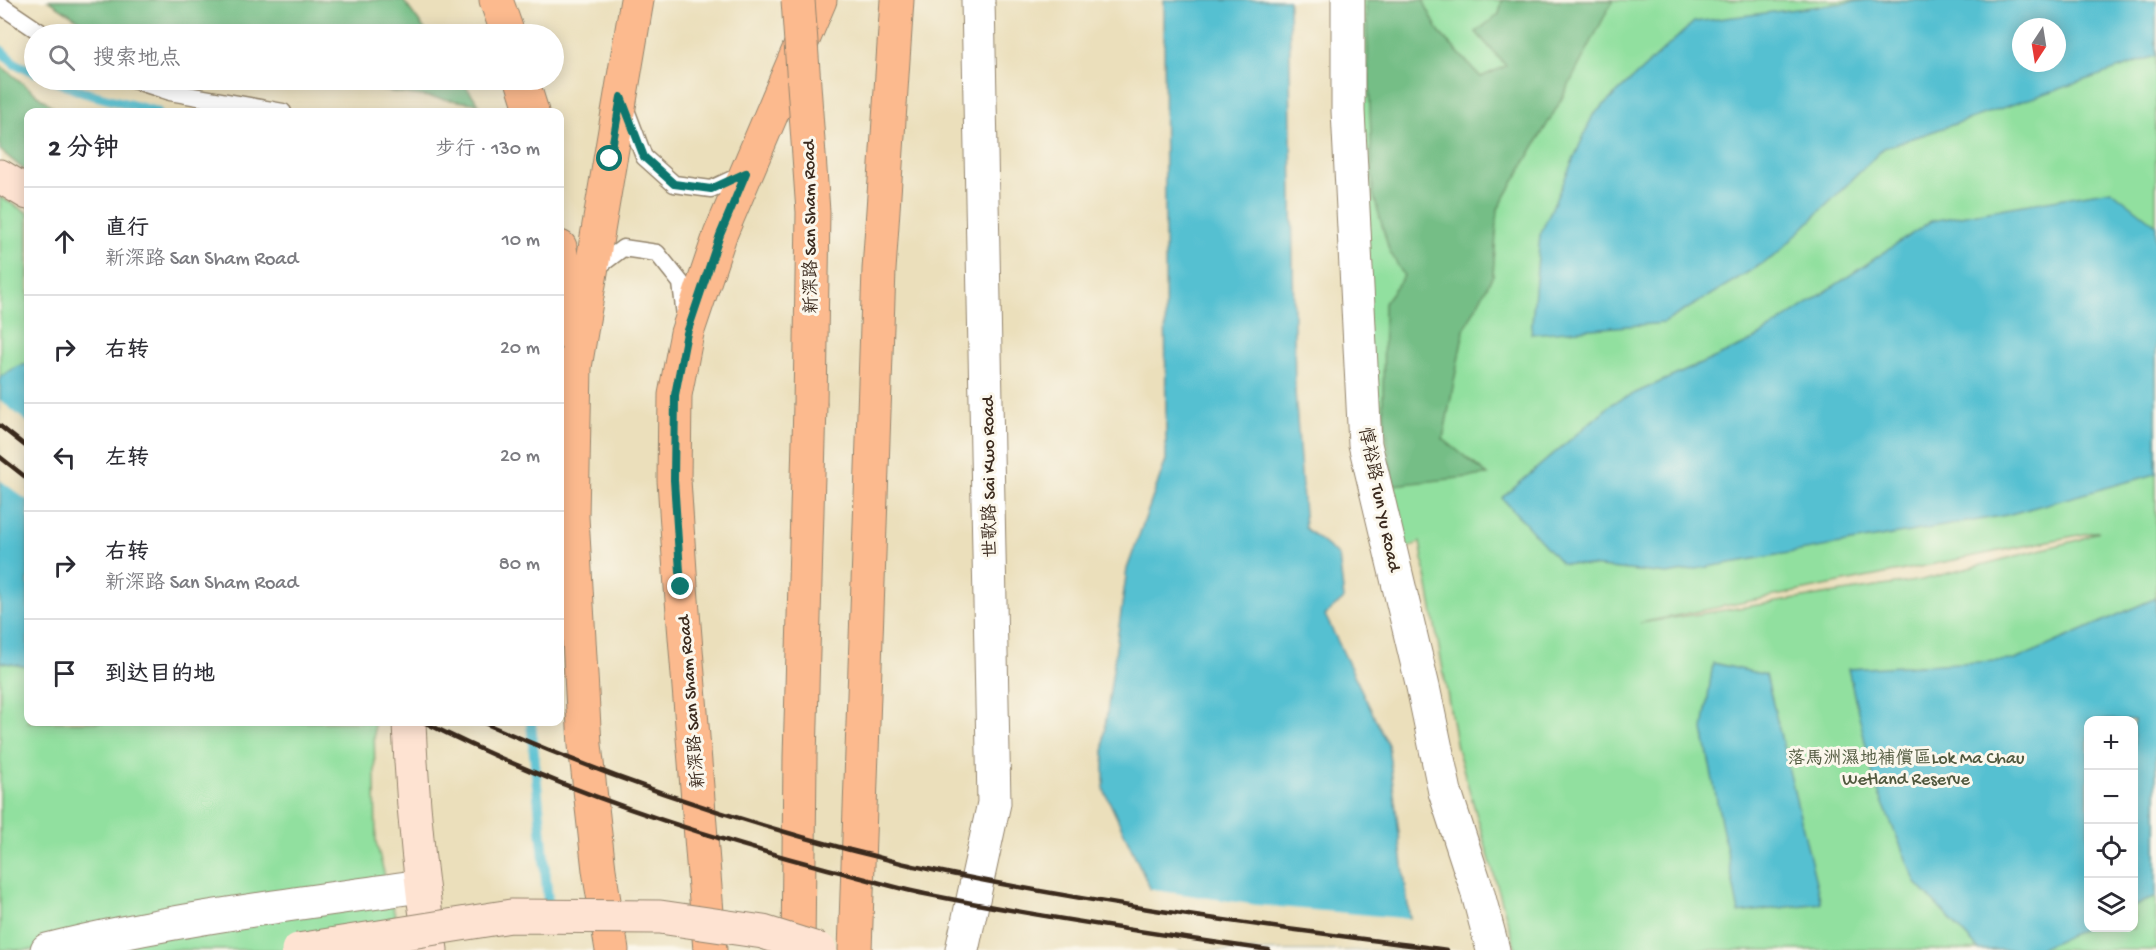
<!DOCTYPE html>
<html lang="zh">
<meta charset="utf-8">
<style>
:root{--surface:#fff;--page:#f7f7f7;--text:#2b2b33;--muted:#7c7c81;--line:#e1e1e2}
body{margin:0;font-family:"Gochi Hand","LXGW WenKai TC",sans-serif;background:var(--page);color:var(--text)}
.controls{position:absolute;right:18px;bottom:18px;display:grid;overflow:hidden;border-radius:12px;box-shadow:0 3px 15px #0003}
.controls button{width:54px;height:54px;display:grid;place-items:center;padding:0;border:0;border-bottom:2px solid var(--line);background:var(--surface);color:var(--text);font:30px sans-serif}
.compass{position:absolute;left:2012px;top:18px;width:54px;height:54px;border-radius:50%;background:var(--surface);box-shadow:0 3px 15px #0003;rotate:192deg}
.stop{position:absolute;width:18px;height:18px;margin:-14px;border:4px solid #0f766e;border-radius:50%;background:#fff}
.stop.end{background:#0f766e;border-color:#fff;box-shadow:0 2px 6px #0008}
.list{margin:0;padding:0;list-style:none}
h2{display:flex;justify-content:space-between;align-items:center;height:78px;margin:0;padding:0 24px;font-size:26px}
h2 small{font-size:20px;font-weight:400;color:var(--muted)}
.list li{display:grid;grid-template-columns:39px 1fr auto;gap:18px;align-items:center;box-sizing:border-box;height:108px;padding:0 24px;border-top:2px solid var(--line)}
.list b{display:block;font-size:22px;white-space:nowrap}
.list p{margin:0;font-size:20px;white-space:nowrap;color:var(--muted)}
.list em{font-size:20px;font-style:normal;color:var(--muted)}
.icon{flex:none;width:33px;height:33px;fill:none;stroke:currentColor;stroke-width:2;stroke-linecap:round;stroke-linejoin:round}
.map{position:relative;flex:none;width:2156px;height:950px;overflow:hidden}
.search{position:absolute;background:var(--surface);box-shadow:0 3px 15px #0003;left:24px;top:24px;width:540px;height:66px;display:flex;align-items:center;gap:15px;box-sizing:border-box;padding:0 21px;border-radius:33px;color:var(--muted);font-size:22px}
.panel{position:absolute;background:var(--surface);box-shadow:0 3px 15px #0003;left:24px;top:108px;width:540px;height:618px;border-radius:12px}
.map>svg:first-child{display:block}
.green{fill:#91e09f;stroke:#66855e;stroke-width:1.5;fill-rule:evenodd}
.forest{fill:#74be86;stroke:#587452;stroke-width:1.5}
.water{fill:#55c0d1;stroke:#487578;stroke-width:1.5;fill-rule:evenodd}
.pier{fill:#ebdfbb}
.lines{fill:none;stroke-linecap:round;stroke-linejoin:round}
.stream{stroke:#55c0d1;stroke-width:10}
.lane-casing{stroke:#93846c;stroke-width:19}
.street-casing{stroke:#93846c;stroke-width:35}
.secondary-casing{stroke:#93846c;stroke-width:35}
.primary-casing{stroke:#93846c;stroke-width:35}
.lane{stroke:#fff;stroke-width:16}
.street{stroke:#fff;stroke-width:33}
.secondary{stroke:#fee3d2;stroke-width:33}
.primary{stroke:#fcba8e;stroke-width:33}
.rail{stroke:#3b2a1e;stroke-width:4.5}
.secondary-bridge-casing{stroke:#93846c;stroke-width:35;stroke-linecap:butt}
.primary-bridge-casing{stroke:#93846c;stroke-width:35;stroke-linecap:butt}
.secondary-bridge{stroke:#fee3d2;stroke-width:33}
.primary-bridge{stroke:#fcba8e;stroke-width:33}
.route{stroke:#0f766e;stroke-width:8}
.labels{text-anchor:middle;stroke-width:6;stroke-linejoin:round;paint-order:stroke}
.street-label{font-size:18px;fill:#3b2a1e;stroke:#fbf7ec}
.park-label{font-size:18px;fill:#50583e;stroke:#fbf7ec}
</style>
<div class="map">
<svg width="2156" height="950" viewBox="0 0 2156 950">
<rect width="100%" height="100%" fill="#fbf7ec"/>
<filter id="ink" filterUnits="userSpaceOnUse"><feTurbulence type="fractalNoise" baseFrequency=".0167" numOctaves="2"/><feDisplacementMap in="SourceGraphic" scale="12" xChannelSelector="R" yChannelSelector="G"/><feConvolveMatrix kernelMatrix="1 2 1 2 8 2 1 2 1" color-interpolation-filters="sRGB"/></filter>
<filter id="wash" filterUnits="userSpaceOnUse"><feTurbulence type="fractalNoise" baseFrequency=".008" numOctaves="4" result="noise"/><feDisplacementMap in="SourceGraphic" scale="24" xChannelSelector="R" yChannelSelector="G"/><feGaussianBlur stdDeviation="1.35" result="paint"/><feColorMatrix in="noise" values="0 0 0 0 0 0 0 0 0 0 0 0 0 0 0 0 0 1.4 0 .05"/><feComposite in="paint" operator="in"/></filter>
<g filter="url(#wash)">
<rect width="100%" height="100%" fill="#ebdfbb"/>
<g class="green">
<path d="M1354,0H2156V950H1516L1457,748L1420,542L1392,555L1365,444ZM2021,27H2057V63H2021ZM2099,531L2079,540L1922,580L1640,623ZM2088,720H2134V928H2088Z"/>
<polygon points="0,197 28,213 28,722 374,722 376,842 404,950 0,950"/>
</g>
<g class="forest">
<polygon points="48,0 403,0 428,34 101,34"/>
<polygon points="1366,0 1423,0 1439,32 1481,77 1506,66 1476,32 1499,14 1502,0 1613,0 1559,104 1498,209 1493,275 1464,330 1443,439 1488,475 1393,485 1383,404 1384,303 1404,276 1389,250 1373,193"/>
<polygon points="0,65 59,112 28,112 28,171 22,168 0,150"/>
<polygon points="310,80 461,80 479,104 330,83"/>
</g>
<g class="water">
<polygon points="1164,0 1289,0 1295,391 1305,528 1339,556 1344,599 1325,615 1388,745 1409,914 1417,950 1179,950 1104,790 1104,734 1127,569 1166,460"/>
<path d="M1867,0H2156V56L1884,148L1775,256L1664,323L1531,334L1540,235L1593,115L1694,22ZM2021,27H2057V63H2021Z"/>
<polygon points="2111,190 2156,225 2156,474 2007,515 1667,574 1561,563 1502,498 1613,403 1752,341 1931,221"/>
<polygon points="28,364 28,667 0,662 0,377 18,366"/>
<polygon points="2156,598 2156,896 2134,907 2134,720 2088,720 2088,927 2037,950 1979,950 1916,883 1875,784 1848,669 2015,660"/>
<polygon points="1713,663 1766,675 1821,903 1739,913 1703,730"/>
</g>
<g class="pier">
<polygon points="0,400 28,423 28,501 0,480"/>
<polygon points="1147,889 1257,905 1413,919 1420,950 1176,950"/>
</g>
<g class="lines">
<g class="stream">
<polyline points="0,50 15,64 34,72"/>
<polyline points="53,80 82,92 157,112"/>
<polyline points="531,722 549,912"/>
</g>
</g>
</g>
<g filter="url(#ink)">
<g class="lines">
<g class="lane-casing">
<g id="lane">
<polyline points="0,5 43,34"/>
<polyline points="133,80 170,92 283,112"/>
<polyline points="625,107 644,157 674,184 711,189 743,174"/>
<polyline points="594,270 623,248 657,253 681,283 685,316"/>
</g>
</g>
<g class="street-casing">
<g id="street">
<polyline points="1348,0 1348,111 1365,444 1423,687 1445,792 1477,890 1493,950"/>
<path d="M47,950C170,919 296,904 421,886"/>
<polyline points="962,950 994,803 978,0"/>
</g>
</g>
<g class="secondary-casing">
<g id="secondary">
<polyline points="0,176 28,193"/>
<path d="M409,722C412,798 419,874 431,950"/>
</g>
</g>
<g class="primary-casing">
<g id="primary">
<polyline points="496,0 508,34"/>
<polyline points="522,80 532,112"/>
<polyline points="560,247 570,333"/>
<polyline points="612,950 599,870 585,745 572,517 575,367 637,0"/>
<polyline points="710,950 681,587 674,480 675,395 687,333 720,235 820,0"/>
<polyline points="798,950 800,757 810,405"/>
<polyline points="855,950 879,270 897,0"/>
</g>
</g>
<use href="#lane" class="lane"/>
<use href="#street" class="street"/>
<use href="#secondary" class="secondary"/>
<use href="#primary" class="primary"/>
<g class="rail">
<polyline points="0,426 28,448"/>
<polyline points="0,457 28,479"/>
<path d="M424,722C550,786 687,832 824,868C857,876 891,887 925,894C1039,917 1154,934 1269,950"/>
<path d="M482,722C602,775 724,817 850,850C876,856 902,864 928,869C1099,906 1273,927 1447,950"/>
</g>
<g class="secondary-bridge-casing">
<polyline id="secondary-bridge" points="298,950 511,916 660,917 763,932 820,950"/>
</g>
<g class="primary-bridge-casing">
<polyline id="primary-bridge" points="798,0 813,212 810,405"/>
</g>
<use href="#secondary-bridge" class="secondary-bridge"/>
<use href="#primary-bridge" class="primary-bridge"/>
</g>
</g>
<g class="lines" filter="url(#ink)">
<polyline class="route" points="610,159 621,97 644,157 674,184 711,189 746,173 720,235 687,333 675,395 674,480 681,587"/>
</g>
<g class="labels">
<g class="street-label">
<text transform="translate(809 227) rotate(-91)" y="6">新深路 San Sham Road</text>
<text transform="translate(988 477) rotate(-91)" y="6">世歌路 Sai Kwo Road</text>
<text transform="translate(1381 499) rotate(78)" y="6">惇裕路 Tun Yu Road</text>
<text transform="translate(690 702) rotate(-95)" y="6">新深路 San Sham Road</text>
</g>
<g class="park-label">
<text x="1906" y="763">落馬洲濕地補償區Lok Ma Chau<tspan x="1906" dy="21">Wetland Reserve</tspan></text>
</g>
</g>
</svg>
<div class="controls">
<button>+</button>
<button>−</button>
<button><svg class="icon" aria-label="locate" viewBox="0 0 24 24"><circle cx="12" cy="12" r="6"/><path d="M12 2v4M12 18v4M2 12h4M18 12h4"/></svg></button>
<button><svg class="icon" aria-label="layers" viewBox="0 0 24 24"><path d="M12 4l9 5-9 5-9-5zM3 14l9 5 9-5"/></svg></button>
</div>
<svg class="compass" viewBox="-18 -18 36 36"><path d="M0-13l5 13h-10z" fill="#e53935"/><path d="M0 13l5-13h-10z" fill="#7c7c81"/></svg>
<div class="stop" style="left:610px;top:159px"></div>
<div class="stop end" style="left:681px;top:587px"></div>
<div class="search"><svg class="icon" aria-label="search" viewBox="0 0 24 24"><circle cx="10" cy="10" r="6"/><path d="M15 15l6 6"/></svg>搜索地点</div>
<section class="panel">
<h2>2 分钟<small>步行 · 130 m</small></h2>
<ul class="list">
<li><svg class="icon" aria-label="ahead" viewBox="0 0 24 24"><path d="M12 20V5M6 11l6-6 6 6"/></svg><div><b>直行</b><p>新深路 San Sham Road</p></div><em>10 m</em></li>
<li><svg class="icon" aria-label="right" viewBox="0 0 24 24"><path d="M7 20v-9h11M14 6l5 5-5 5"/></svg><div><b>右转</b></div><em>20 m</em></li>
<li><svg class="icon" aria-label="left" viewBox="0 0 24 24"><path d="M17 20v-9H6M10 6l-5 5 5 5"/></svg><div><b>左转</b></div><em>20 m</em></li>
<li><svg class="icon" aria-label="right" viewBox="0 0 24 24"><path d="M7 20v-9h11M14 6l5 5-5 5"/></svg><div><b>右转</b><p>新深路 San Sham Road</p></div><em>80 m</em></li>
<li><svg class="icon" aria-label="arrive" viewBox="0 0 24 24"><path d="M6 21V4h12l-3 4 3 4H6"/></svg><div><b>到达目的地</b></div></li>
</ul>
</section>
</div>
